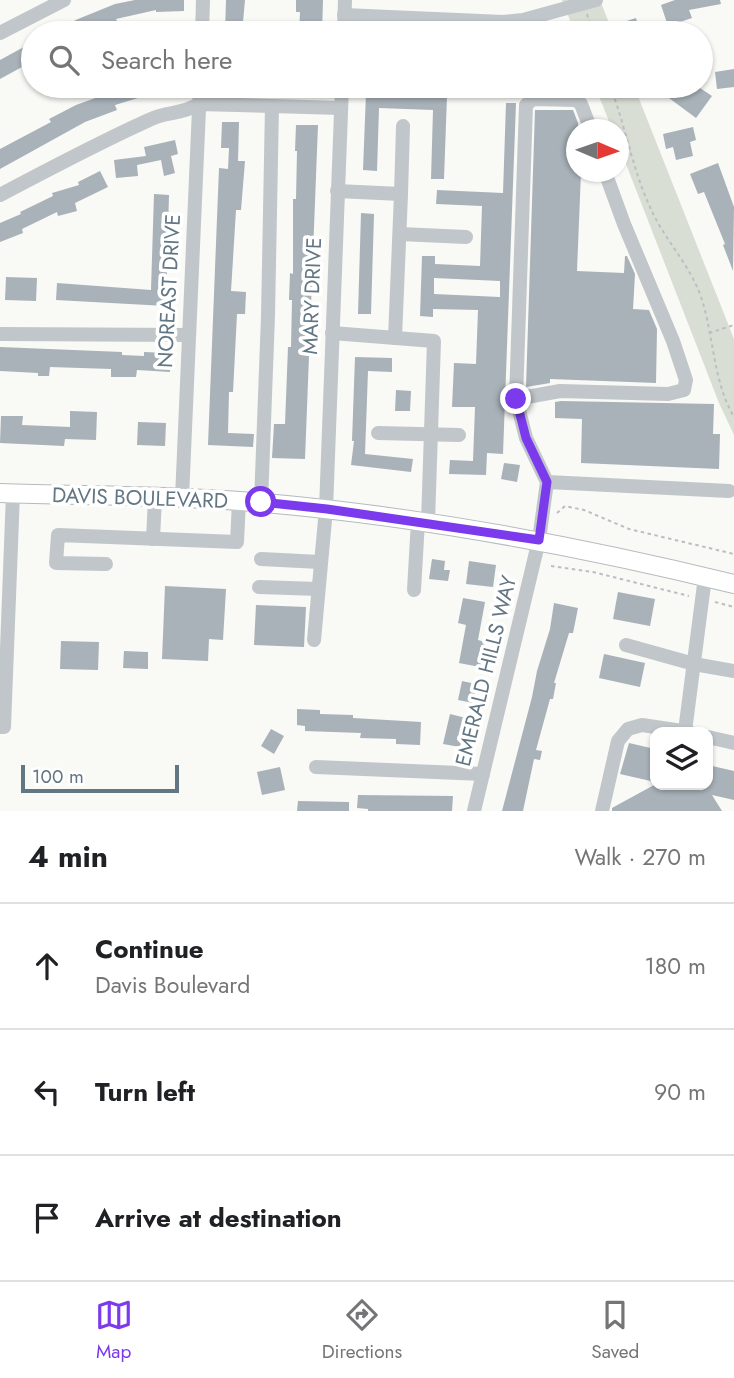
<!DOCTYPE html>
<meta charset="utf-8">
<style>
:root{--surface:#fff;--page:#f2f2f2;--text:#202124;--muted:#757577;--line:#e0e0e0;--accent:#7c3aed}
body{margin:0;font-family:Jost,sans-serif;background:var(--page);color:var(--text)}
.controls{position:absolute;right:21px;bottom:21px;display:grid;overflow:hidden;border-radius:14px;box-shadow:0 2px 5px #0004}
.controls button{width:63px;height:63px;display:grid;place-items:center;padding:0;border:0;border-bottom:2px solid var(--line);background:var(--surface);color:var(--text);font:35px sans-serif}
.compass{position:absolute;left:566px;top:119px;width:63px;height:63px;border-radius:50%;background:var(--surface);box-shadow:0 2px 5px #0004;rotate:92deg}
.scale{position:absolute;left:21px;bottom:18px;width:158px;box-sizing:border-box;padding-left:7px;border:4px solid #627683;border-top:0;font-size:19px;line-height:24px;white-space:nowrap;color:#627683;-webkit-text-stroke:5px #fff;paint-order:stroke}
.stop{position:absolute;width:21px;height:21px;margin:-16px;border:5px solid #7c3aed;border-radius:50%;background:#fff}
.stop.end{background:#7c3aed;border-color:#fff;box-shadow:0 2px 7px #0008}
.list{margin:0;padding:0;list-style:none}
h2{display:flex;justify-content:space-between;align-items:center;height:91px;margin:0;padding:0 28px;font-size:30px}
h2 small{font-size:23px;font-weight:400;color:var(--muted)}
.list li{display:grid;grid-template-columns:46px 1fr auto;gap:21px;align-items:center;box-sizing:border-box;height:126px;padding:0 28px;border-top:2px solid var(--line)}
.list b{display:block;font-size:26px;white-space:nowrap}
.list p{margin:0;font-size:23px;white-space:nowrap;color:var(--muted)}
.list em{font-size:23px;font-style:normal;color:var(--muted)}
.icon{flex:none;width:38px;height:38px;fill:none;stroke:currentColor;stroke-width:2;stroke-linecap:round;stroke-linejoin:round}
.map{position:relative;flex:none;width:734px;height:811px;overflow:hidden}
.search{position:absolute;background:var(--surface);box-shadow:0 2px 5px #0004;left:21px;right:21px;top:21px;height:77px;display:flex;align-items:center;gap:18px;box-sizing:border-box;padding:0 24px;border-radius:38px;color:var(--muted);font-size:26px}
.sheet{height:469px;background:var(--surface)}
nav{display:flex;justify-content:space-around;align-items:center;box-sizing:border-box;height:98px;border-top:2px solid var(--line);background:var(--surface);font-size:19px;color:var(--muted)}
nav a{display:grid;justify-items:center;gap:4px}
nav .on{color:var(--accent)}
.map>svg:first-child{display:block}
.green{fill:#d9ded5}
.building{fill:#a8b2b8;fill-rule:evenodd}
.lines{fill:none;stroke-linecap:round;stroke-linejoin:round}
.major-casing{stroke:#b4babe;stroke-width:20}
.path{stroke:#bbbfc2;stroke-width:2;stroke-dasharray:3.5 3.5;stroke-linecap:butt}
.minor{stroke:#c1c6ca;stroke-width:14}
.major{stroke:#fff;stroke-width:18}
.route{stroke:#7c3aed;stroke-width:9}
.labels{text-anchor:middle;stroke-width:7;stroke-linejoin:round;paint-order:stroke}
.street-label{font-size:21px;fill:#627683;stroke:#fff}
</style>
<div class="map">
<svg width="734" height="811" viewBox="0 0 734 811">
<rect width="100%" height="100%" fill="#f9f9f6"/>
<g class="green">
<polygon points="562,0 600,0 613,33 575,33"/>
<polygon points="595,86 634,86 734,339 734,435 719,403 619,146 618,130 612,129"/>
</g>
<g class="building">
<polygon points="135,0 184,0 184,11 156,12 156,10 116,19 117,21 110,24 113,31 108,33 49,33 78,19 115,4"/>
<polygon points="226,0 245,0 242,33 225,33"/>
<polygon points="296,0 323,0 322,33 299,33 300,12 296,12"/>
<polygon points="675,0 720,0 721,4 689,10 692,18 668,26 661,5"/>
<polygon points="636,18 640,33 622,33 620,23"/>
<polygon points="33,42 33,61 0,79 0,60"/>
<polygon points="734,69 734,87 717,89 715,72"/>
<polygon points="113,86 148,86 151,94 115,105 117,110 85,122 0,169 0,149 51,122 49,119 76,105 115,91"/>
<polygon points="688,86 697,86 712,96 696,118 669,98 675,89 682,94"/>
<polygon points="366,93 447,96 444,179 431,179 433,110 379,108 377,171 363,170"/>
<path d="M506,103H516L503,454L487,453L486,475L449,474L450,460L473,461L475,407H452L454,363L476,364L478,310L433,309V317L420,316L422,256H435V264L480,266L482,206L436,204L437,190L503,193ZM434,278L500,281V297L434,294Z"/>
<polygon points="535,110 573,110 578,123 577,172 581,172 577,271 624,273 625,256 627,256 635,274 633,309 649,310 657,329 656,383 550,379 550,383 526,387"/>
<polygon points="222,122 239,122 238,161 245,161 241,210 236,210 231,291 246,292 245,314 237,314 233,392 229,392 228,433 254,434 253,447 208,445 219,168 228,169 229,148 221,148"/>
<polygon points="296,125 318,125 305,459 272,458 274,424 285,424 288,347 291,347 292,300 289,300 290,273 293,274 293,199 296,199 297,151 295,151"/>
<polygon points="693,127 696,140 690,142 693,156 676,160 673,147 666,149 663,134"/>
<polygon points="175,140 178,154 171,156 175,173 164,176 161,160 137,165 138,176 116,178 114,160 146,156 144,147"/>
<polygon points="718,163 734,207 733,271 723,245 725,244 704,192 698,194 690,174"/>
<polygon points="100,171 108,187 75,203 77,211 58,216 57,212 22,229 23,233 0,242 0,223 21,214 20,212 53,196 52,193 79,185 78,182"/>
<polygon points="154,194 169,195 166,306 56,300 57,283 151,290"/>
<polygon points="361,213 374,214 371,314 358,314"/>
<polygon points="6,277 37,278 36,301 5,300"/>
<polygon points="0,347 122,352 122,355 144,356 144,352 170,353 170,372 137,370 136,377 111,377 111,369 50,367 49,376 38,376 38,373 0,371"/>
<polygon points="355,357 392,358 392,372 368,371 365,454 413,459 411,472 351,465 354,441 352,441"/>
<polygon points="396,390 411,391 410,411 395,411"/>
<polygon points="561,401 714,404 713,434 720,434 719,469 581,463 582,419 555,418 555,402"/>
<polygon points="70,411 97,412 96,440 65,439 64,446 0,443 1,416 23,416 22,425 70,427"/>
<polygon points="138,422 166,423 165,446 137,445"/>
<polygon points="504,463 520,465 517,482 501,479"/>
<polygon points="432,559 445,561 444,570 450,570 448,581 429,579"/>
<polygon points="469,561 496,565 493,587 466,584"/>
<polygon points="165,586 226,589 223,640 209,639 208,661 162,659"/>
<polygon points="618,592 655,599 650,626 613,619"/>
<polygon points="463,598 485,602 478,640 485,642 480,667 459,663 466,625 458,623"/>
<polygon points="554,603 578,608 573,633 569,633 554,683 556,683 553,699 550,699 536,750 542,751 540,760 534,759 523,811 502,811 532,697 537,671 550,629"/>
<polygon points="256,605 306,607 304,647 254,645"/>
<polygon points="61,641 99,642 98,670 60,669"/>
<polygon points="124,651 148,652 148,669 123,668"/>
<polygon points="604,654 645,663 640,687 599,678"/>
<polygon points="462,681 476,684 473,703 458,700"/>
<polygon points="297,709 320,710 320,714 353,715 353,718 421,722 420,745 396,744 396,739 360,738 361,733 305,731 305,726 297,725"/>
<polygon points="450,714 466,718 460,747 443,744"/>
<polygon points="271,729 284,736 274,754 261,746"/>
<polygon points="629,743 655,749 655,782 620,774"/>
<polygon points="708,765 734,771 734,800 712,795 722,811 612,811 612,808 654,785 708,785"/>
<polygon points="280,767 285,790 262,795 257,772"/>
<polygon points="358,795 453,796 452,811 368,811 368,809 357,808"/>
<polygon points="298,801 349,802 349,811 297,811"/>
</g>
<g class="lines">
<g class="major-casing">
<path id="major" d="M0,493C88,496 177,495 265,503C424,517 579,546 734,584"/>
</g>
<g class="path">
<polyline points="587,14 592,33"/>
<path d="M610,86C625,124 633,171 650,207C664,240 691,265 702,300C714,338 713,381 734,417"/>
<polyline points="709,333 734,325"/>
<polyline points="557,513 565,506 584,510 629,529 734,554"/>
<polyline points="551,566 593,572 689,596"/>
<polyline points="715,602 734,607"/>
</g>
<g class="minor">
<polyline points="344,15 503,22 523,20 596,0"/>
<polyline points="0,33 64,0"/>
<polyline points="202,33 203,0"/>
<polyline points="344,33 345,0"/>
<polyline points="337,191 401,194 395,338"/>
<polyline points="401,194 403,126"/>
<path d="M0,195C49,169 98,143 149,120C167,111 181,115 199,104L341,108"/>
<polyline points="400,234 466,237"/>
<polyline points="332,333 434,341 428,522"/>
<polyline points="0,334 188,335"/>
<polyline points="516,399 560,391 668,394 684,390 686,380 673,341 624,224 605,172"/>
<polyline points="378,433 459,435"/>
<polyline points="547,482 729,491"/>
<polyline points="182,498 200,86"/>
<polyline points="261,502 268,316 272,106"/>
<polyline points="153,539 155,498"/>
<polyline points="261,559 320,562"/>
<polyline points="106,564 56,563 58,535 237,542 239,501"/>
<polyline points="259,587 318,589"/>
<polyline points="414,590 418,521"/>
<polyline points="314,640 326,509 342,86"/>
<polyline points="626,645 694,664 734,671"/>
<polyline points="0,727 4,727 13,493"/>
<polyline points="685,731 705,577"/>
<polyline points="708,737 734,743"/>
<polyline points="316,767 483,774"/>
<polyline points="474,811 539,540 547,482 526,438 516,399 526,105 533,99 576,100 581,104 591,130"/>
<polyline points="602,811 618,741 628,729 642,725 689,732"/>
</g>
<use href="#major" class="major"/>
</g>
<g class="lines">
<polyline class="route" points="261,502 327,509 539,540 547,482 526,438 516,399"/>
</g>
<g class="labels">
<g class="street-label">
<text transform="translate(169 291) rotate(-87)" y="7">NOREAST DRIVE</text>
<text transform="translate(312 296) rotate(-88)" y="7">MARY DRIVE</text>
<text transform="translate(140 498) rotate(2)" y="7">DAVIS BOULEVARD</text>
<text transform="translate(486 671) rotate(-76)" y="7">EMERALD HILLS WAY</text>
</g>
</g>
</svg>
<div class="controls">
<button><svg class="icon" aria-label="layers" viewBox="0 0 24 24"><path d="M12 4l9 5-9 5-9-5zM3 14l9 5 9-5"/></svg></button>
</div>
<svg class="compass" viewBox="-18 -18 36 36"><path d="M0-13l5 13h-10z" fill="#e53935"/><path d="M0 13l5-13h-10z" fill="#757577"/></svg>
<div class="scale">100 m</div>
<div class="stop" style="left:261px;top:502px"></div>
<div class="stop end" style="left:516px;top:399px"></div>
<div class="search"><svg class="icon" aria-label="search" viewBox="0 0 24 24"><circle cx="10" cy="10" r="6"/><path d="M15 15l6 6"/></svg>Search here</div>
</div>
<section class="sheet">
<h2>4 min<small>Walk · 270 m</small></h2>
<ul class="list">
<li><svg class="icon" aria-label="ahead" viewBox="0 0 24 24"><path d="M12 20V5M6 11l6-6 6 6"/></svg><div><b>Continue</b><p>Davis Boulevard</p></div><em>180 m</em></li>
<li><svg class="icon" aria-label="left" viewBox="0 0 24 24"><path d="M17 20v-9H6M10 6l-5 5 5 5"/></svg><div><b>Turn left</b></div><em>90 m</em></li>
<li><svg class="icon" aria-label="arrive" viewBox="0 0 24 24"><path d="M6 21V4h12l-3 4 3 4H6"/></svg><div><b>Arrive at destination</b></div></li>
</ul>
</section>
<nav>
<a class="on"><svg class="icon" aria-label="map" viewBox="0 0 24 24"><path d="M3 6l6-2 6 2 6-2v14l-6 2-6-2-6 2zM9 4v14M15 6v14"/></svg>Map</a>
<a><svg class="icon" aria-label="directions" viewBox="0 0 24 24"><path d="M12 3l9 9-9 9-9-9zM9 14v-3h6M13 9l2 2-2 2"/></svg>Directions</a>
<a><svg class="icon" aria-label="saved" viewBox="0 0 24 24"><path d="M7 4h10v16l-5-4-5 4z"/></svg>Saved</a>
</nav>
